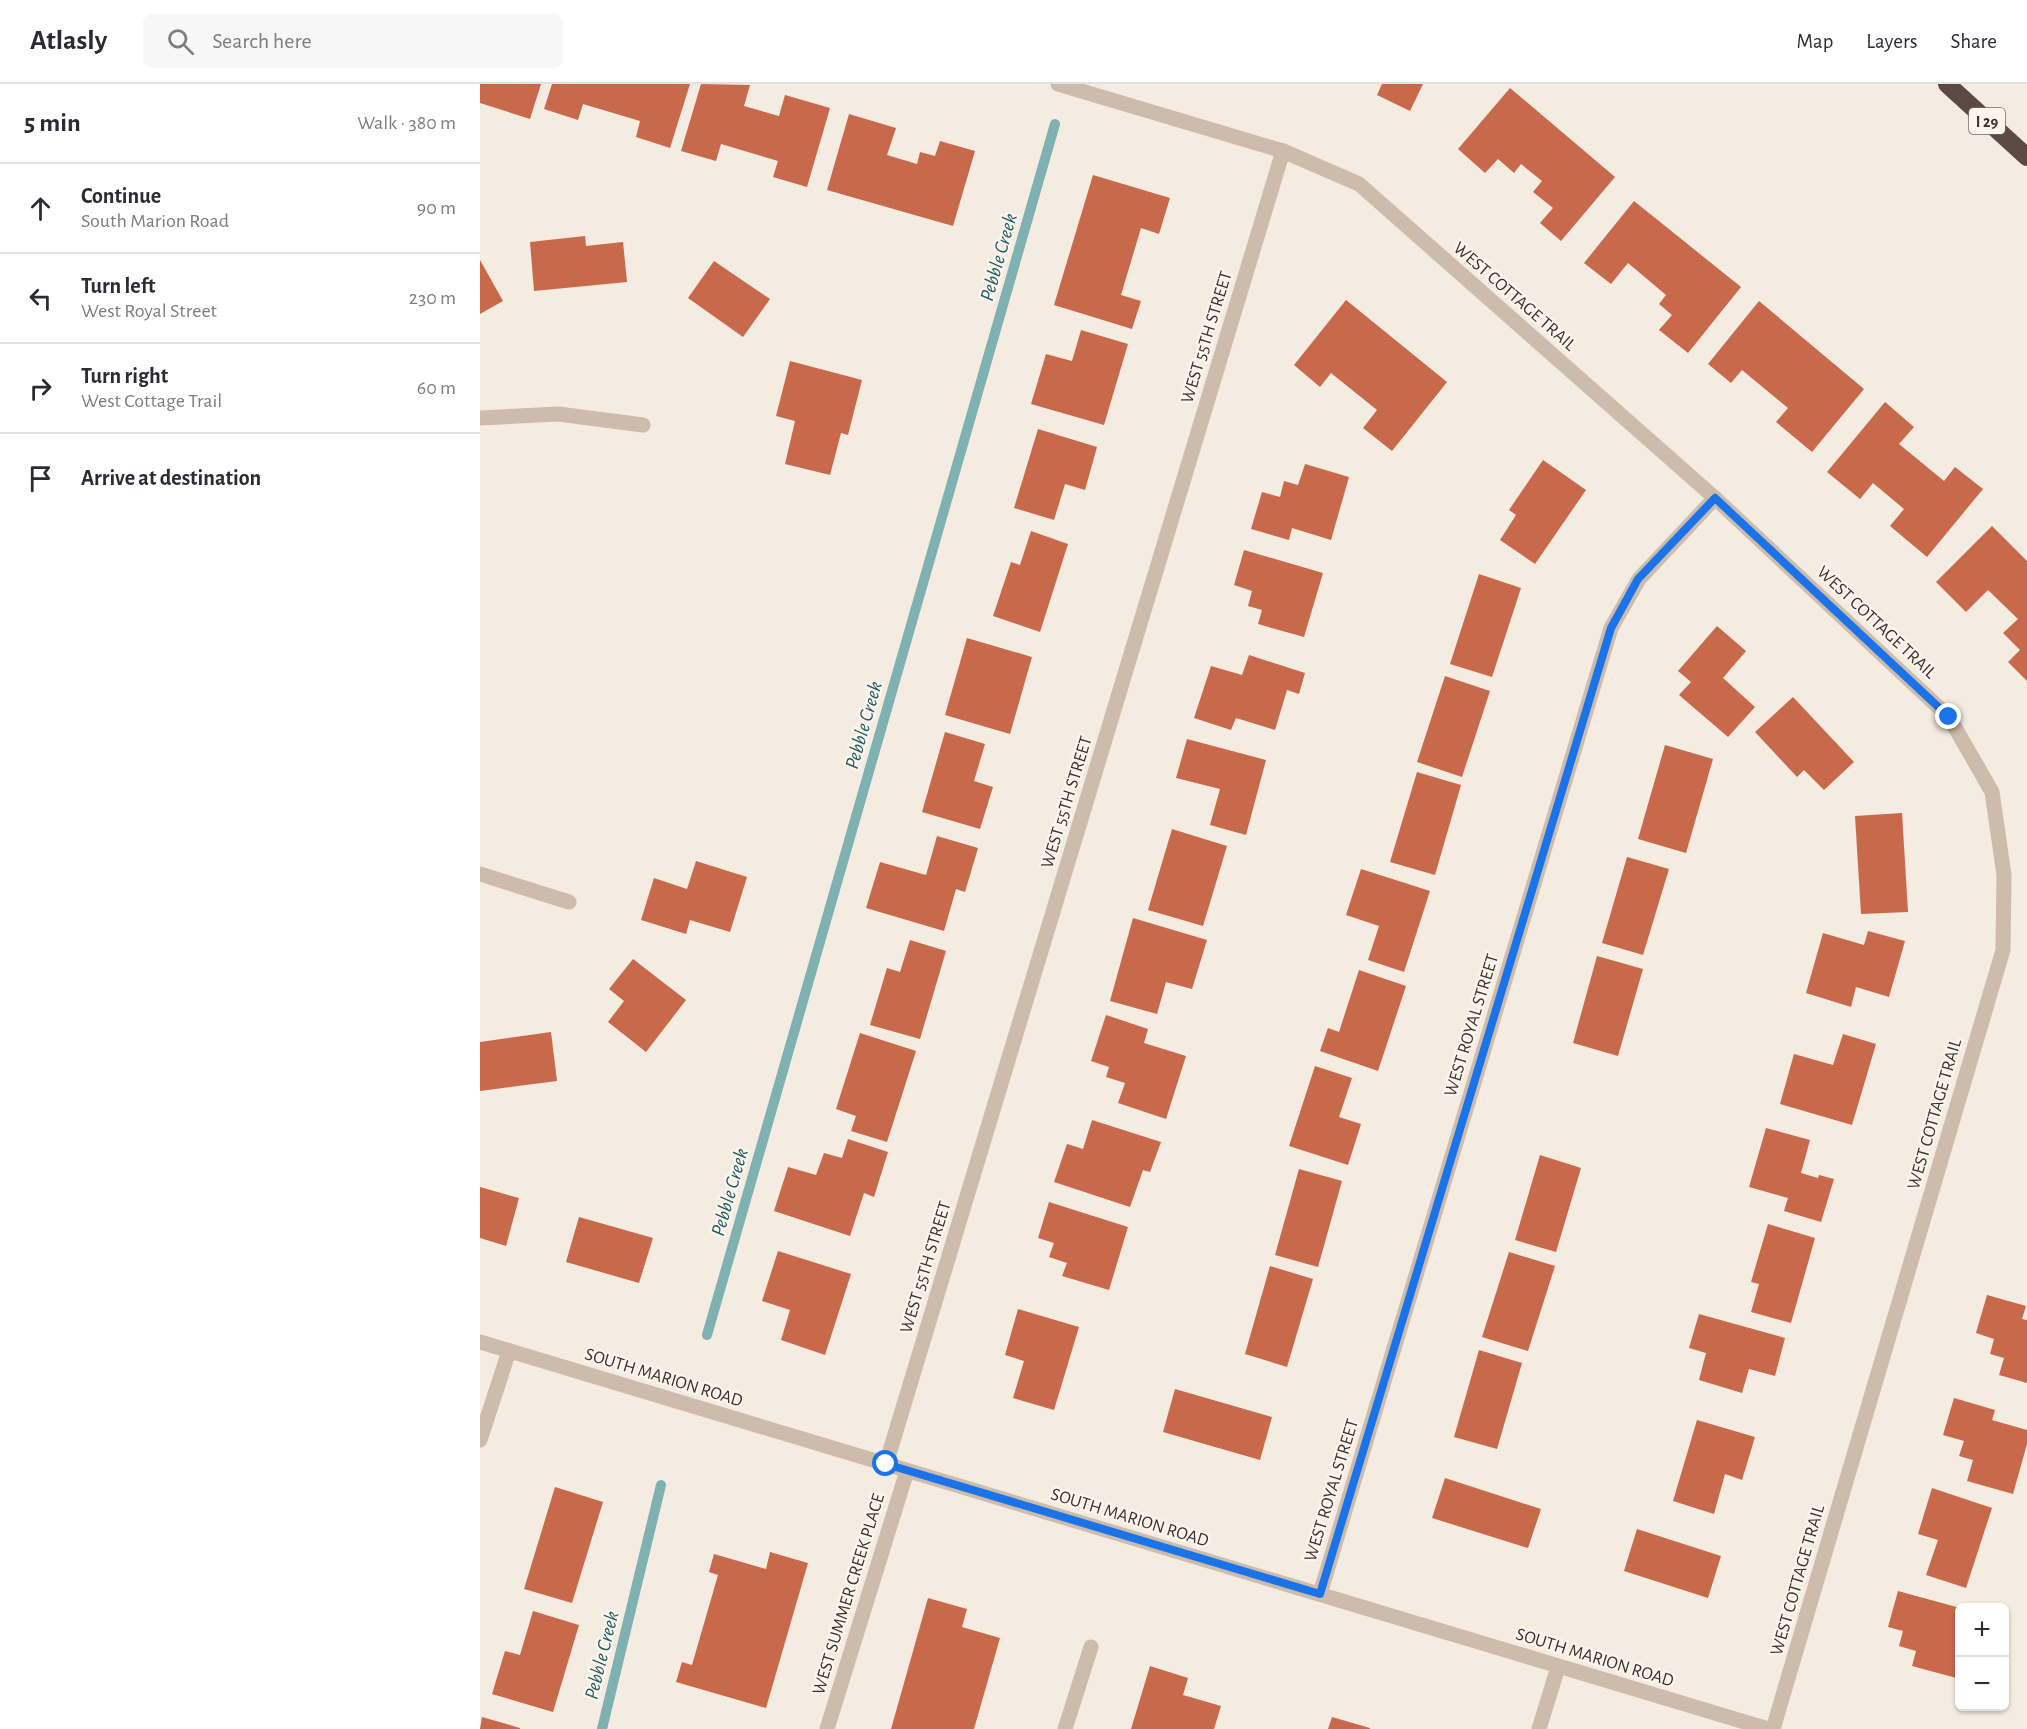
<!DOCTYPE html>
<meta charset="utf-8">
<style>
:root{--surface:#fff;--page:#f7f7f7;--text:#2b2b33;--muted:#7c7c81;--line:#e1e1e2}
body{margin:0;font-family:"Alegreya Sans",sans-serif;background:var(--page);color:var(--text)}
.controls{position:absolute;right:18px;bottom:18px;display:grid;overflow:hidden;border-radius:9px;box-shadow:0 2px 4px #0004}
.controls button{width:54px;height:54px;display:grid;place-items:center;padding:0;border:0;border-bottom:2px solid var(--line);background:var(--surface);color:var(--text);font:30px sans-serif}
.stop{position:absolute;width:18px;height:18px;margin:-14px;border:4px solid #1a73e8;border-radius:50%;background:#fff}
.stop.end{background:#1a73e8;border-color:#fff;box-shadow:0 2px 6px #0008}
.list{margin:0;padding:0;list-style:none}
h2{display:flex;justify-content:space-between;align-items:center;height:78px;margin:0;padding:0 24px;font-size:26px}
h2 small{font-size:20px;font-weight:400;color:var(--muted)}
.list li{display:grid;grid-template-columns:39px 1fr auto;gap:18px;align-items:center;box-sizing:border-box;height:90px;padding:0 24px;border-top:2px solid var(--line)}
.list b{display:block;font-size:22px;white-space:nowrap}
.list p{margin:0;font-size:20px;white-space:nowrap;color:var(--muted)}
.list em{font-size:20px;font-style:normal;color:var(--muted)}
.icon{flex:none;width:33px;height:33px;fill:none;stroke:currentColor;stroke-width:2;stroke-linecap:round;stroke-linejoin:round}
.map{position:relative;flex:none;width:1547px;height:1645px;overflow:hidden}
header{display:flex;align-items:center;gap:36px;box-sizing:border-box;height:84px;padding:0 30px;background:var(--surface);border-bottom:2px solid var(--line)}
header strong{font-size:28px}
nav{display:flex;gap:33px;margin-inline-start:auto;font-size:21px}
.search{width:420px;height:54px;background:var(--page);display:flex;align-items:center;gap:15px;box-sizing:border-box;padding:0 21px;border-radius:9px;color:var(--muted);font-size:22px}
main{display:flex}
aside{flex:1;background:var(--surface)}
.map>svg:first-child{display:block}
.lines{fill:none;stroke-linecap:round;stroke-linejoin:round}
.stream{stroke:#7fb0b2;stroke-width:10}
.building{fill:#c8694b}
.minor{stroke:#cdbbac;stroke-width:15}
.tertiary{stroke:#cdbbac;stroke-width:15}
.motorway{stroke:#5c4a42;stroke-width:18}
.route{stroke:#1a73e8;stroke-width:8}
.labels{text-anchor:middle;stroke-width:5;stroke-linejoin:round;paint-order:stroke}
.shield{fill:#fbf5ee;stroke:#756b66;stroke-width:1.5}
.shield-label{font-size:16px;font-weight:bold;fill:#3b302b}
.street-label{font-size:18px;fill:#3b302b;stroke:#fbf5ee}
.water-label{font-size:20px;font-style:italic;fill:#1f5a5e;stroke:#fbf5ee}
</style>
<header>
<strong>Atlasly</strong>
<div class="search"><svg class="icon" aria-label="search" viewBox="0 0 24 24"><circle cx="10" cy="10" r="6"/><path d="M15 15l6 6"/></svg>Search here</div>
<nav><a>Map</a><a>Layers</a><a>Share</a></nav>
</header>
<main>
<aside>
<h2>5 min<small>Walk · 380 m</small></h2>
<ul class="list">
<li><svg class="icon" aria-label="ahead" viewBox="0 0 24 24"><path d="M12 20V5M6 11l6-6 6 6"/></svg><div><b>Continue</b><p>South Marion Road</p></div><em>90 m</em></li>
<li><svg class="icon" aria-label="left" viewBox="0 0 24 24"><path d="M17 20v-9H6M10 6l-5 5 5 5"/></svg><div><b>Turn left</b><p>West Royal Street</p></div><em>230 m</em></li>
<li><svg class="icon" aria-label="right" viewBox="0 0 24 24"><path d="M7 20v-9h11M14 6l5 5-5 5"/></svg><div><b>Turn right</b><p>West Cottage Trail</p></div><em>60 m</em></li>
<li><svg class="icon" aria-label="arrive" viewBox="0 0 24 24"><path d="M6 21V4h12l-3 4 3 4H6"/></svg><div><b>Arrive at destination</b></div></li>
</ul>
</aside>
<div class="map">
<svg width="1547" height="1645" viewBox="0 0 1547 1645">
<rect width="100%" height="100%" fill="#f4ebe1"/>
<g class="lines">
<g class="stream">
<polyline points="227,1251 575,40"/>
<polyline points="122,1645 181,1401"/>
</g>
</g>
<g class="building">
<polygon points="0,0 61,0 50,35 0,19"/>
<polygon points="72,0 210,0 190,64 156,53 160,37 103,20 98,36 64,25"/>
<polygon points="221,0 270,1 264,22 299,32 305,11 350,24 327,103 293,93 298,77 241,60 236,77 201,67"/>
<polygon points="902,0 943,0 930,27 897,11"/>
<polygon points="1030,4 1135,93 1081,157 1060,139 1073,124 1053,108 1062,97 1041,80 1034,89 1018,75 1005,89 978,65"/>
<polygon points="369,30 416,44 407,71 437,80 440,68 455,72 460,57 495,67 473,142 347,106"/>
<polygon points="613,91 690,114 679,150 661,144 641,211 661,217 652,245 574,221"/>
<polygon points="1154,117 1261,203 1208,269 1179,246 1192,231 1179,220 1186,211 1148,179 1131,200 1104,179"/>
<polygon points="105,152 106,162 143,158 147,198 54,207 50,158"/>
<polygon points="0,176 23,217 0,230"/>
<polygon points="234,177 290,215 263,253 208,214"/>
<polygon points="866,216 967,298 912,367 883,344 897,326 851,289 840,303 814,281"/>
<polygon points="1279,217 1384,305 1332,368 1296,338 1308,324 1262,286 1251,299 1228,280"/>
<polygon points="601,246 648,260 624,341 551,320 566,270 592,277"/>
<polygon points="310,277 382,296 368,351 361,349 350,391 305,380 315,337 296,332"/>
<polygon points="1405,318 1434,343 1419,360 1464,397 1475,383 1503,405 1447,473 1410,442 1424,425 1393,399 1380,415 1347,388"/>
<polygon points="558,345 617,363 605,406 585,400 574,436 534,424"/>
<polygon points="1063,376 1106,406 1055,480 1020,456 1036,431 1029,426"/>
<polygon points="825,380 869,393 851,456 812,444 809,456 771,445 782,408 800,413 804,397 818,401"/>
<polygon points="1512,442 1547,477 1547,597 1528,578 1540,566 1523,549 1538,535 1508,506 1486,528 1456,498"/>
<polygon points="551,447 588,460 560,548 513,532 531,478 540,481"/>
<polygon points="764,466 843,489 824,553 778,540 782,526 768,522 772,507 754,501"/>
<polygon points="999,490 1041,504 1012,593 970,580"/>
<polygon points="1237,542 1266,567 1243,594 1275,623 1248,653 1199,611 1211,598 1198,587"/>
<polygon points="487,554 552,573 530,650 465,631"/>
<polygon points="769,571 825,589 819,610 807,606 795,646 756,634 751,646 714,634 731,582 762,591"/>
<polygon points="965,592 1010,607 982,693 937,678"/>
<polygon points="1313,613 1374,678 1344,706 1324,686 1317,693 1275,648"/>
<polygon points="465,648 505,660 494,697 513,703 500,745 442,728"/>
<polygon points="707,655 786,676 766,751 730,741 740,705 696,694"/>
<polygon points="1185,661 1233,675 1206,769 1158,755"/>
<polygon points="937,688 981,701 955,791 910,778"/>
<polygon points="1422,729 1428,828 1381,830 1375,732"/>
<polygon points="692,745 747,762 723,842 668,826"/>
<polygon points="457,752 498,764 485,808 476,805 464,847 386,824 400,778 446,791"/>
<polygon points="1147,773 1189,785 1163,871 1122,859"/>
<polygon points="216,777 267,793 250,848 210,836 206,850 161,836 174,794 207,805"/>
<polygon points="881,785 950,807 924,888 888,876 899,842 866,831"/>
<polygon points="653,834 727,856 712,905 686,898 677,930 630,917"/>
<polygon points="1388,847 1425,857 1409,913 1376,903 1371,923 1326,909 1343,849 1384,861"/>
<polygon points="430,856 466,867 440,955 390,941 407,884 420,888"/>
<polygon points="1117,872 1163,885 1138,972 1093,959"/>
<polygon points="153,875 206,916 166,968 128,938 144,917 129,905"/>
<polygon points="879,886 926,902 898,987 840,967 848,944 859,948"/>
<polygon points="626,931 668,945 664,959 706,972 686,1035 638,1019 645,999 626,993 629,983 611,977"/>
<polygon points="71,948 77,997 0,1007 0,958"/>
<polygon points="380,949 436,967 407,1058 371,1047 376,1032 356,1025"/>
<polygon points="1363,950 1396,960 1372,1041 1300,1020 1314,970 1353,981"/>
<polygon points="835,982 872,994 859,1033 881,1040 868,1081 809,1062"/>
<polygon points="612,1036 681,1058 670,1088 663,1086 650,1123 574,1098 587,1060 603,1065"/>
<polygon points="1286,1044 1330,1056 1321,1089 1338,1094 1339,1091 1354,1095 1341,1138 1304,1127 1308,1114 1269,1103"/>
<polygon points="368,1055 408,1068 394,1113 384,1109 370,1152 294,1127 308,1083 336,1091 344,1069 362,1074"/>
<polygon points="1060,1071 1101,1084 1076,1168 1035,1156"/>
<polygon points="819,1085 862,1097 838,1183 795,1171"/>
<polygon points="0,1103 39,1114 26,1162 0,1154"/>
<polygon points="569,1118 648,1143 629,1206 582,1192 587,1179 569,1173 574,1159 558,1154"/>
<polygon points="99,1133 173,1154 159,1199 86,1178"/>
<polygon points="1288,1140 1335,1154 1311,1239 1271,1228 1279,1200 1271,1198"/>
<polygon points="298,1167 371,1190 345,1271 301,1256 310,1226 282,1217"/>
<polygon points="1029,1168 1075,1182 1048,1267 1002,1253"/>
<polygon points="790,1182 833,1195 807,1283 765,1270"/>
<polygon points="1507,1211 1546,1222 1542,1235 1547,1236 1547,1299 1519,1291 1524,1274 1510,1270 1514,1255 1496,1249"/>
<polygon points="538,1225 599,1243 574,1326 533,1314 544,1277 525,1271"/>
<polygon points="1219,1230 1305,1254 1295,1292 1269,1285 1262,1309 1219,1296 1226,1269 1209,1264"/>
<polygon points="999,1266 1042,1279 1017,1365 974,1353"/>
<polygon points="695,1305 792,1333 780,1376 683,1348"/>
<polygon points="1474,1314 1515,1326 1512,1336 1547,1346 1547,1360 1533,1410 1487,1397 1493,1376 1479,1372 1484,1357 1463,1351"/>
<polygon points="1217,1336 1275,1353 1262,1396 1245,1390 1234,1430 1193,1417"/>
<polygon points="965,1394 1061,1425 1048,1464 952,1434"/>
<polygon points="75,1403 123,1418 92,1519 44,1505"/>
<polygon points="1452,1404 1512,1424 1486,1504 1446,1491 1458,1456 1438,1450"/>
<polygon points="1157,1445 1241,1472 1228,1514 1144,1487"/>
<polygon points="290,1468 328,1479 286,1624 196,1598 202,1578 212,1581 238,1491 229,1488 234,1470 286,1485"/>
<polygon points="1418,1507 1480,1524 1480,1595 1432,1582 1436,1567 1419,1562 1423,1547 1408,1543"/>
<polygon points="448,1514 487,1525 482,1543 520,1554 494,1645 411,1645"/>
<polygon points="53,1527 99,1541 73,1628 12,1610 25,1567 40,1571"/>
<polygon points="670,1582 708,1594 703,1611 741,1622 734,1645 651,1645"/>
<polygon points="2,1633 40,1644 40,1645 0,1645"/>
<polygon points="852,1633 890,1644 890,1645 848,1645"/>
</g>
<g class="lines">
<g class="minor">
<polyline points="578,0 803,67 879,100 1235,414 1469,633 1512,708 1524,791 1523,866 1293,1645"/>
<polyline points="0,334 78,330 163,341"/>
<polyline points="0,790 89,818"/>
<polyline points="406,1380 803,67"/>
<polyline points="840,1510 1131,544 1159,495 1235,414"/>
<polyline points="347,1645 427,1387"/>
<polyline points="585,1645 611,1563"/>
<polyline points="1059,1645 1078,1583"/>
</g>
<g class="tertiary">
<polyline points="0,1258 1288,1645"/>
<polyline points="0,1356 29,1267"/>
</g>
<polyline class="motorway" points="1467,0 1547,73"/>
</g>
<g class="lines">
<polyline class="route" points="406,1380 840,1510 1131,544 1158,495 1235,414 1469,633"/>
</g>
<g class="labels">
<rect class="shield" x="1489" y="24" width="36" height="26" rx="4.5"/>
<g class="shield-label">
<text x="1507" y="43">I 29</text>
</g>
<g class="street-label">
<text transform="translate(1035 212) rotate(41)" y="6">WEST COTTAGE TRAIL</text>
<text transform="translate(726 253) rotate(-73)" y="6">WEST 55TH STREET</text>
<text transform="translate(1397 538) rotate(43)" y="6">WEST COTTAGE TRAIL</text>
<text transform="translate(586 718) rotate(-73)" y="6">WEST 55TH STREET</text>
<text transform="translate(991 941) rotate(-73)" y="6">WEST ROYAL STREET</text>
<text transform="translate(1454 1030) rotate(-74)" y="6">WEST COTTAGE TRAIL</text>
<text transform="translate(445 1183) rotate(-73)" y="6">WEST 55TH STREET</text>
<text transform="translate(184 1293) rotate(17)" y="6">SOUTH MARION ROAD</text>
<text transform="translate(851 1406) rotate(-73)" y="6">WEST ROYAL STREET</text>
<text transform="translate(650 1433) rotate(17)" y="6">SOUTH MARION ROAD</text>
<text transform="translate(1317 1496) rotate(-74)" y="6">WEST COTTAGE TRAIL</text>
<text transform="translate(368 1510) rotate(-73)" y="6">WEST SUMMER CREEK PLACE</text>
<text transform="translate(1115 1573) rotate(17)" y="6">SOUTH MARION ROAD</text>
</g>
<g class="water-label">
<text transform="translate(518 173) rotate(-74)" y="7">Pebble Creek</text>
<text transform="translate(383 641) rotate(-74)" y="7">Pebble Creek</text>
<text transform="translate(249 1108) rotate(-74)" y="7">Pebble Creek</text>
<text transform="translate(121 1571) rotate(-76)" y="7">Pebble Creek</text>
</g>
</g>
</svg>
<div class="controls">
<button>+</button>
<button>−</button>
</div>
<div class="stop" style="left:406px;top:1380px"></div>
<div class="stop end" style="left:1469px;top:633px"></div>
</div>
</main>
